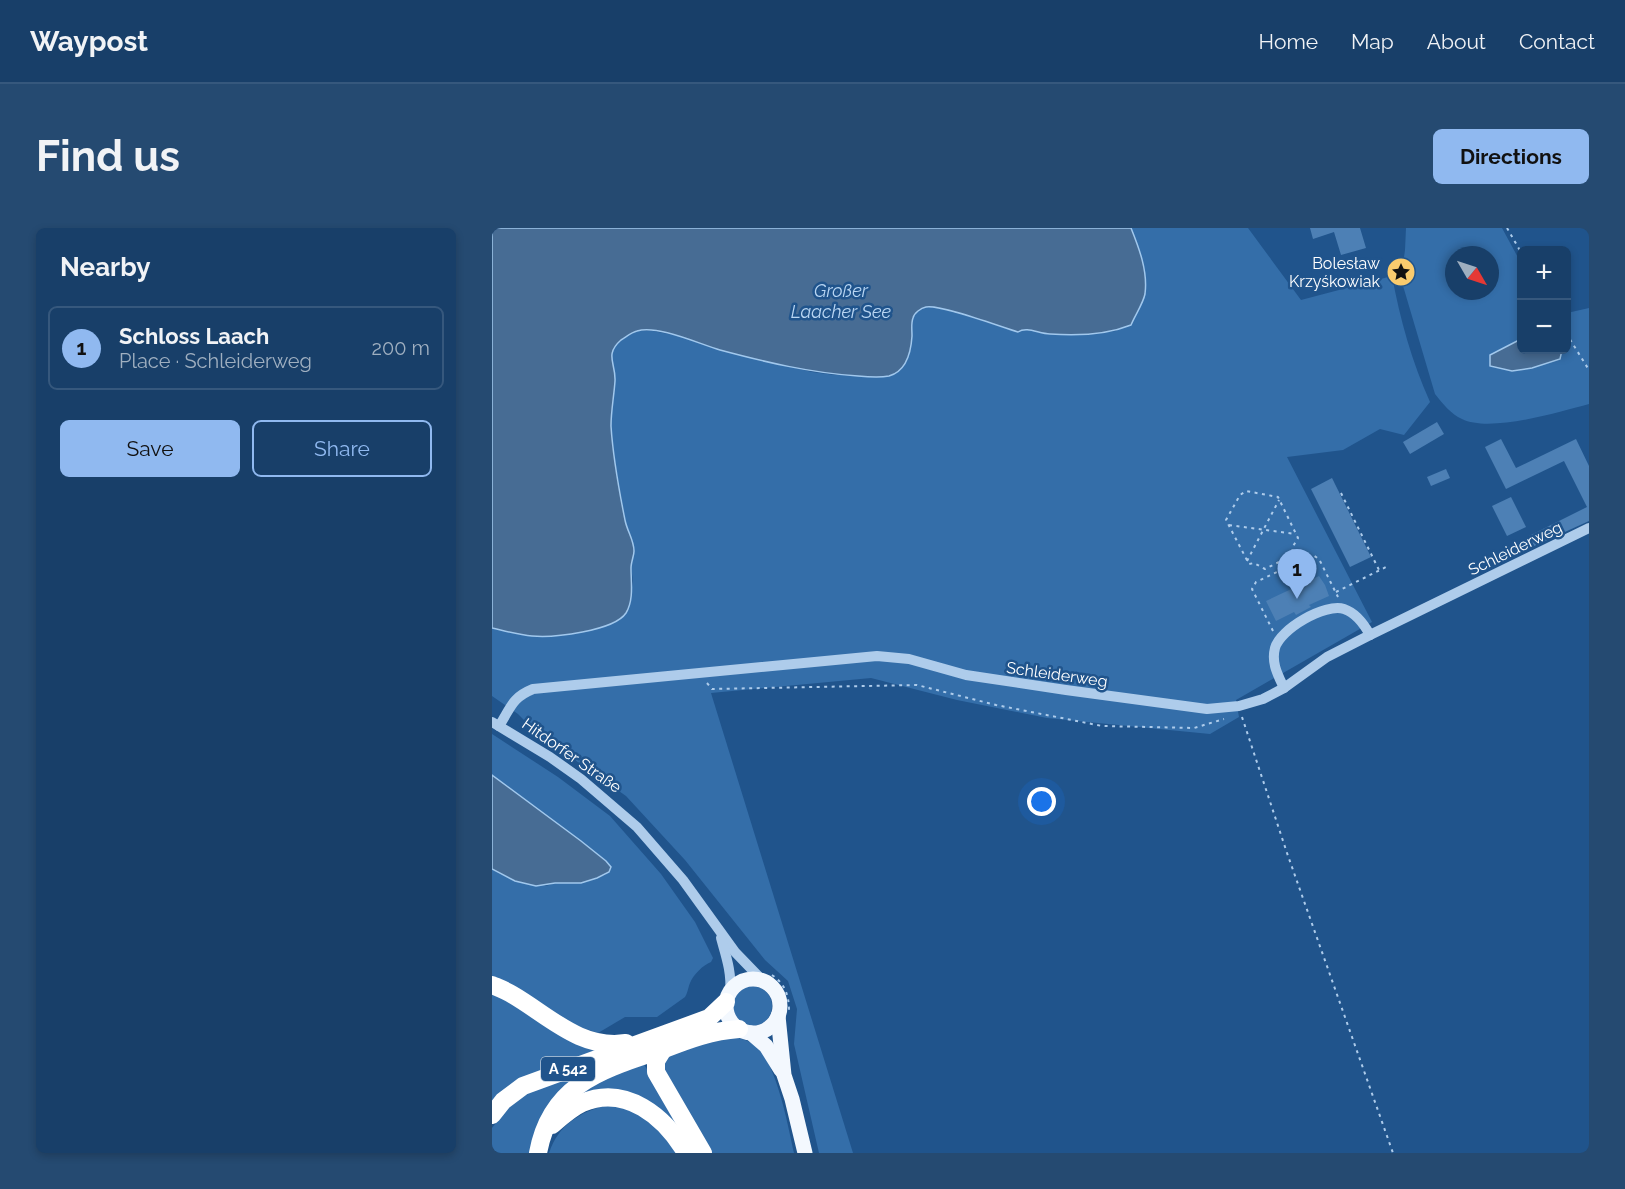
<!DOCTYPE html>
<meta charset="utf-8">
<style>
:root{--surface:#183f69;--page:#254a71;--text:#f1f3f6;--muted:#9fafc0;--line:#36587d;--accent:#90b9f0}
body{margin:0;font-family:Raleway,sans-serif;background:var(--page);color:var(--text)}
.controls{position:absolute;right:18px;top:18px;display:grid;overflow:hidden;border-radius:9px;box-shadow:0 3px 9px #0003}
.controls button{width:54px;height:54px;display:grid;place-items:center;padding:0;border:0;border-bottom:2px solid var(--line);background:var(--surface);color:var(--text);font:30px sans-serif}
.compass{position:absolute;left:953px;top:18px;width:54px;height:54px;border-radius:50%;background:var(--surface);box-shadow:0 3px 9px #0003;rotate:129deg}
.you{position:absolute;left:550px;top:574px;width:21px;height:21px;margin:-15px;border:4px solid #fff;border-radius:50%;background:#1a73e8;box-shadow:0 0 0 9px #1a73e833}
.badge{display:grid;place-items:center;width:39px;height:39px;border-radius:50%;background:var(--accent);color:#111;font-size:20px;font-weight:700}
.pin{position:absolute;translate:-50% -50px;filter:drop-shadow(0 2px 3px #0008)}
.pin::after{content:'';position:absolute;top:32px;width:21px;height:18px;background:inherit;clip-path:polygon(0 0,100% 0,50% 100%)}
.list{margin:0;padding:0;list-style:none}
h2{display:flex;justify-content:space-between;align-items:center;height:78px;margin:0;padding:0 24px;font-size:26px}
h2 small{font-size:20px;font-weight:400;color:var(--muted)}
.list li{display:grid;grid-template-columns:39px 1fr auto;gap:18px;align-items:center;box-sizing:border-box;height:84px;margin:0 12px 12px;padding:0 12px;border:2px solid var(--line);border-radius:9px}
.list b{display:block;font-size:22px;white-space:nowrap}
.list p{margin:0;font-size:20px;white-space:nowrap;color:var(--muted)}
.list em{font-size:20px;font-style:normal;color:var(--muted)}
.actions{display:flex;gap:12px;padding:18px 24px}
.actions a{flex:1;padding:14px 0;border:2px solid var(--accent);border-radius:9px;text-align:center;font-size:21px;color:var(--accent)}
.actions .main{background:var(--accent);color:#111}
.map{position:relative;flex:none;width:1097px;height:925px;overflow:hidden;border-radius:9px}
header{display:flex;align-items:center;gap:36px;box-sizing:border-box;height:84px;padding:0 30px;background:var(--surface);border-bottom:2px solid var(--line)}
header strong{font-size:28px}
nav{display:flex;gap:33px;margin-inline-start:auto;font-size:21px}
.intro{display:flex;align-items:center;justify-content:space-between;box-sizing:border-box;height:144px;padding:0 36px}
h1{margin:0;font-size:42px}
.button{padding:15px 27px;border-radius:9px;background:var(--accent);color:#111;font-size:21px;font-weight:700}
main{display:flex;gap:36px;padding:0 36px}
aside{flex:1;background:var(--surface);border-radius:9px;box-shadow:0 3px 9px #0003}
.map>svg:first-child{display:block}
.green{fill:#346ea9;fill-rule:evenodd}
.water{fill:#476c94;stroke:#a1c8ed;stroke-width:1.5}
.building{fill:#4d80b5}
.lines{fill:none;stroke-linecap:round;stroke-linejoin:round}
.path{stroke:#aecceb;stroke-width:2;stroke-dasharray:3 4.5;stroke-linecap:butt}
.minor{stroke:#aecceb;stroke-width:10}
.major{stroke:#f3f8fe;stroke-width:15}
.highway{stroke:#fff;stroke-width:18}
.labels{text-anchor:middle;stroke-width:5;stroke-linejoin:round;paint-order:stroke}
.shield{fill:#20548c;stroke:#bcccdc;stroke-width:1.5}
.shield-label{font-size:15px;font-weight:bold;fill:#fff}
.poi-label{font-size:16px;fill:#fff;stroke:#20548c;text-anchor:end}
.street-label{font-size:16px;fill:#fff;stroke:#20548c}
.water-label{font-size:18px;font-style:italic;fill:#b9d6f3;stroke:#20548c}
</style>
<header>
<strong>Waypost</strong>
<nav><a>Home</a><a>Map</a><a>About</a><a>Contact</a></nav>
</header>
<div class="intro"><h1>Find us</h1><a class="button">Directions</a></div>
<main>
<aside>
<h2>Nearby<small></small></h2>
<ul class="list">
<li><span class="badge">1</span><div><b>Schloss Laach</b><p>Place · Schleiderweg</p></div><em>200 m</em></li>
</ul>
<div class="actions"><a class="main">Save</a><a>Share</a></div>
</aside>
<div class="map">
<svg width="1097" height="925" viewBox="0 0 1097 925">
<rect width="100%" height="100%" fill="#20548c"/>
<g class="green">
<path d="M639,0H756L809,72L900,48C908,91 920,134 938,174L912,207L888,201L851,222L795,229L880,394L744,472L747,489L718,506L555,490L465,472L379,450L219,465L361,925H327L302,816L305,781L296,753L273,732L193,632L134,568L46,506L26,486L0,468V400L37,408H49L92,404L120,395L133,387L137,378L141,353L139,339L142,323L139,309L134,295L123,234L119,196L123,151L119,128L123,118L133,109L145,103H161L192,109L225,121L320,144L343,147L417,129L419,116L421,89L426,82L434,79H442L475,88L525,104C535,98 547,106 557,106C580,108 601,105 624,103C632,92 645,81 651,69C660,54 645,15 639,0Z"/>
<path d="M914,0H1010L1029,35L1030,122H1074L1075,85L1097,80V176C1067,184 998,205 970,191C959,186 951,176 943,166L909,51L913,22ZM962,27H998V63H962Z"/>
<path d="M0,506L66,549L118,588L169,646L203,694L221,730L219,734C211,737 201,747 198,755C196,760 196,764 193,769L165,789H133L106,805L75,795L0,751V641L8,646L54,658L63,655H89L113,647L117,644L119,639L114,633L89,613L0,547Z"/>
<circle cx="260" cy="778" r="20"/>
<polygon points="0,764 105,821 0,878"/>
<path d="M238,808C247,810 257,812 264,818C285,836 296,898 302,925H218L168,843L171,829L184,821Z"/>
<polygon points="150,833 206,925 148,871 82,866"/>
<polygon points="113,835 40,925 0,925 0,900 18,877 30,867"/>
<path d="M115,877L126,878L155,887L189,925H57C66,897 88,884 115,877Z"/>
</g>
<g class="water">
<path d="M0,0H639C647,20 656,43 653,66C651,76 643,87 639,97C614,107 585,108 558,106C547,106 535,98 526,104C509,99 448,76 434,79C429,80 422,85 421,90C419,95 420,102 420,108C419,124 415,143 397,148C387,150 376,149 366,148C319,145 273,134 228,122C207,116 167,97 145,103C140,104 134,109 129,112C112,127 124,135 123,153C122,168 119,183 119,198C121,230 127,262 133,292C135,303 142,312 142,323C142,328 139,334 139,340C139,354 142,372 134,385C122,403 61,410 40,408C27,407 13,403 0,400Z"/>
<polygon points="1029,111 1030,122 1070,122 1068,131 1040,140 1020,143 998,138 998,127"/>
<polygon points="0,547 89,613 114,633 119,639 117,644 105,650 89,655 63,655 44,658 23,653 0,641"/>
</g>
<g class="building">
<polygon points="818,0 868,0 874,20 849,27 842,4 821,11"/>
<polygon points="945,194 952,206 918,226 911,214"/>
<polygon points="1009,211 1024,240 1084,211 1097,238 1097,293 1042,318 1037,308 1095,279 1072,233 1014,261 993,219"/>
<polygon points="954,241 958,250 939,258 935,249"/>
<polygon points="840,250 879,329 858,339 819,261"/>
<polygon points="1019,269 1034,299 1015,308 1000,278"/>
<polygon points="827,348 833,357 837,368 817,377 819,379 804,387 802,384 784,393 774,373"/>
</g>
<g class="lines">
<g class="path">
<polyline points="1015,0 1030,26"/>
<polyline points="1074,105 1097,142"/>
<polyline points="849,265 887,342"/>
<polyline points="737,297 804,306"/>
<polyline points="755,333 787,272"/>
<polyline points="787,334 773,341 762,335 757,336 734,292 748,267 754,263 786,269 806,310 800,320 801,327 787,334 791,342"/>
<polyline points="844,364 894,339"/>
<polyline points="781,403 760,361 764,354 821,327 827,331 846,369"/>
<polyline points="215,455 220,461 425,457 504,477 610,498 702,500 732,491"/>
<polyline points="750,489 795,625 901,925"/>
<path d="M280,747C293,756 297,767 297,783"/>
</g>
<g class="minor">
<path d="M792,460C786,447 779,435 783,420C788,401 833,375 852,381C864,385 872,396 878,407"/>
<polyline points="0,494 58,529 89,551 145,599 191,652 243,724 270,752"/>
<path d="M7,498C19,480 19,470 41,461L385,428L417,431L474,447L574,462L715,481L747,478L771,471L792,460L835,429L878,407L1097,300"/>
<path d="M229,710C234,728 240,745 238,764"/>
</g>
<g class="major">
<circle cx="261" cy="778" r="27"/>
<polyline points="286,788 292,847 300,871 313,925"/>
<polyline points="259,805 274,818 289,842"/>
</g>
<g class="highway">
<path d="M0,757C7,760 15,763 21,767C57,788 89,822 134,815"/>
<polyline points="172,820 164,833 164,844 211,925"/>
<polyline points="0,887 11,873 31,858 217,790 234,774"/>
<path d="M60,897C69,889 79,880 90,875C134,856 173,889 194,925"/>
<path d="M46,925C59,854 113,841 172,821C198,811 219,803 247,801"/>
</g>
</g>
<defs>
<g id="sight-disc" transform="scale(1.5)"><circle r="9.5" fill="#f9cb6e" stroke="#20548c"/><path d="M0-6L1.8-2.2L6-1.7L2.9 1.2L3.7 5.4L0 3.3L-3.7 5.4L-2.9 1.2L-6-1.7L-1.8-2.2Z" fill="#111"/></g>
</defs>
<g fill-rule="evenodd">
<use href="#sight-disc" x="909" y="44"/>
</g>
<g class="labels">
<rect class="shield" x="49" y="829" width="54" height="24" rx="4.5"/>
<g class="shield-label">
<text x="76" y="846">A 542</text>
</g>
<g class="poi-label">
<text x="888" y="41">Bolesław<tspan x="888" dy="18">Krzyśkowiak</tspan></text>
</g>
<g class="street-label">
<text transform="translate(1023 320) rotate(-26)" y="6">Schleiderweg</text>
<text transform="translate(565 446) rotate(8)" y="6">Schleiderweg</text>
<text transform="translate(80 527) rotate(35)" y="6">Hitdorfer Straße</text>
</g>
<g class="water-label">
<text x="349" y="69">Großer<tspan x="349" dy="21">Laacher See</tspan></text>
</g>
</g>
</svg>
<div class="controls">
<button>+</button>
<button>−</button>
</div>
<svg class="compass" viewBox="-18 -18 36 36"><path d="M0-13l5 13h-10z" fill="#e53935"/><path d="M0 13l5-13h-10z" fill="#9fafc0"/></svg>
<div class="you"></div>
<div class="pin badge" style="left:805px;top:371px">1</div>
</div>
</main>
